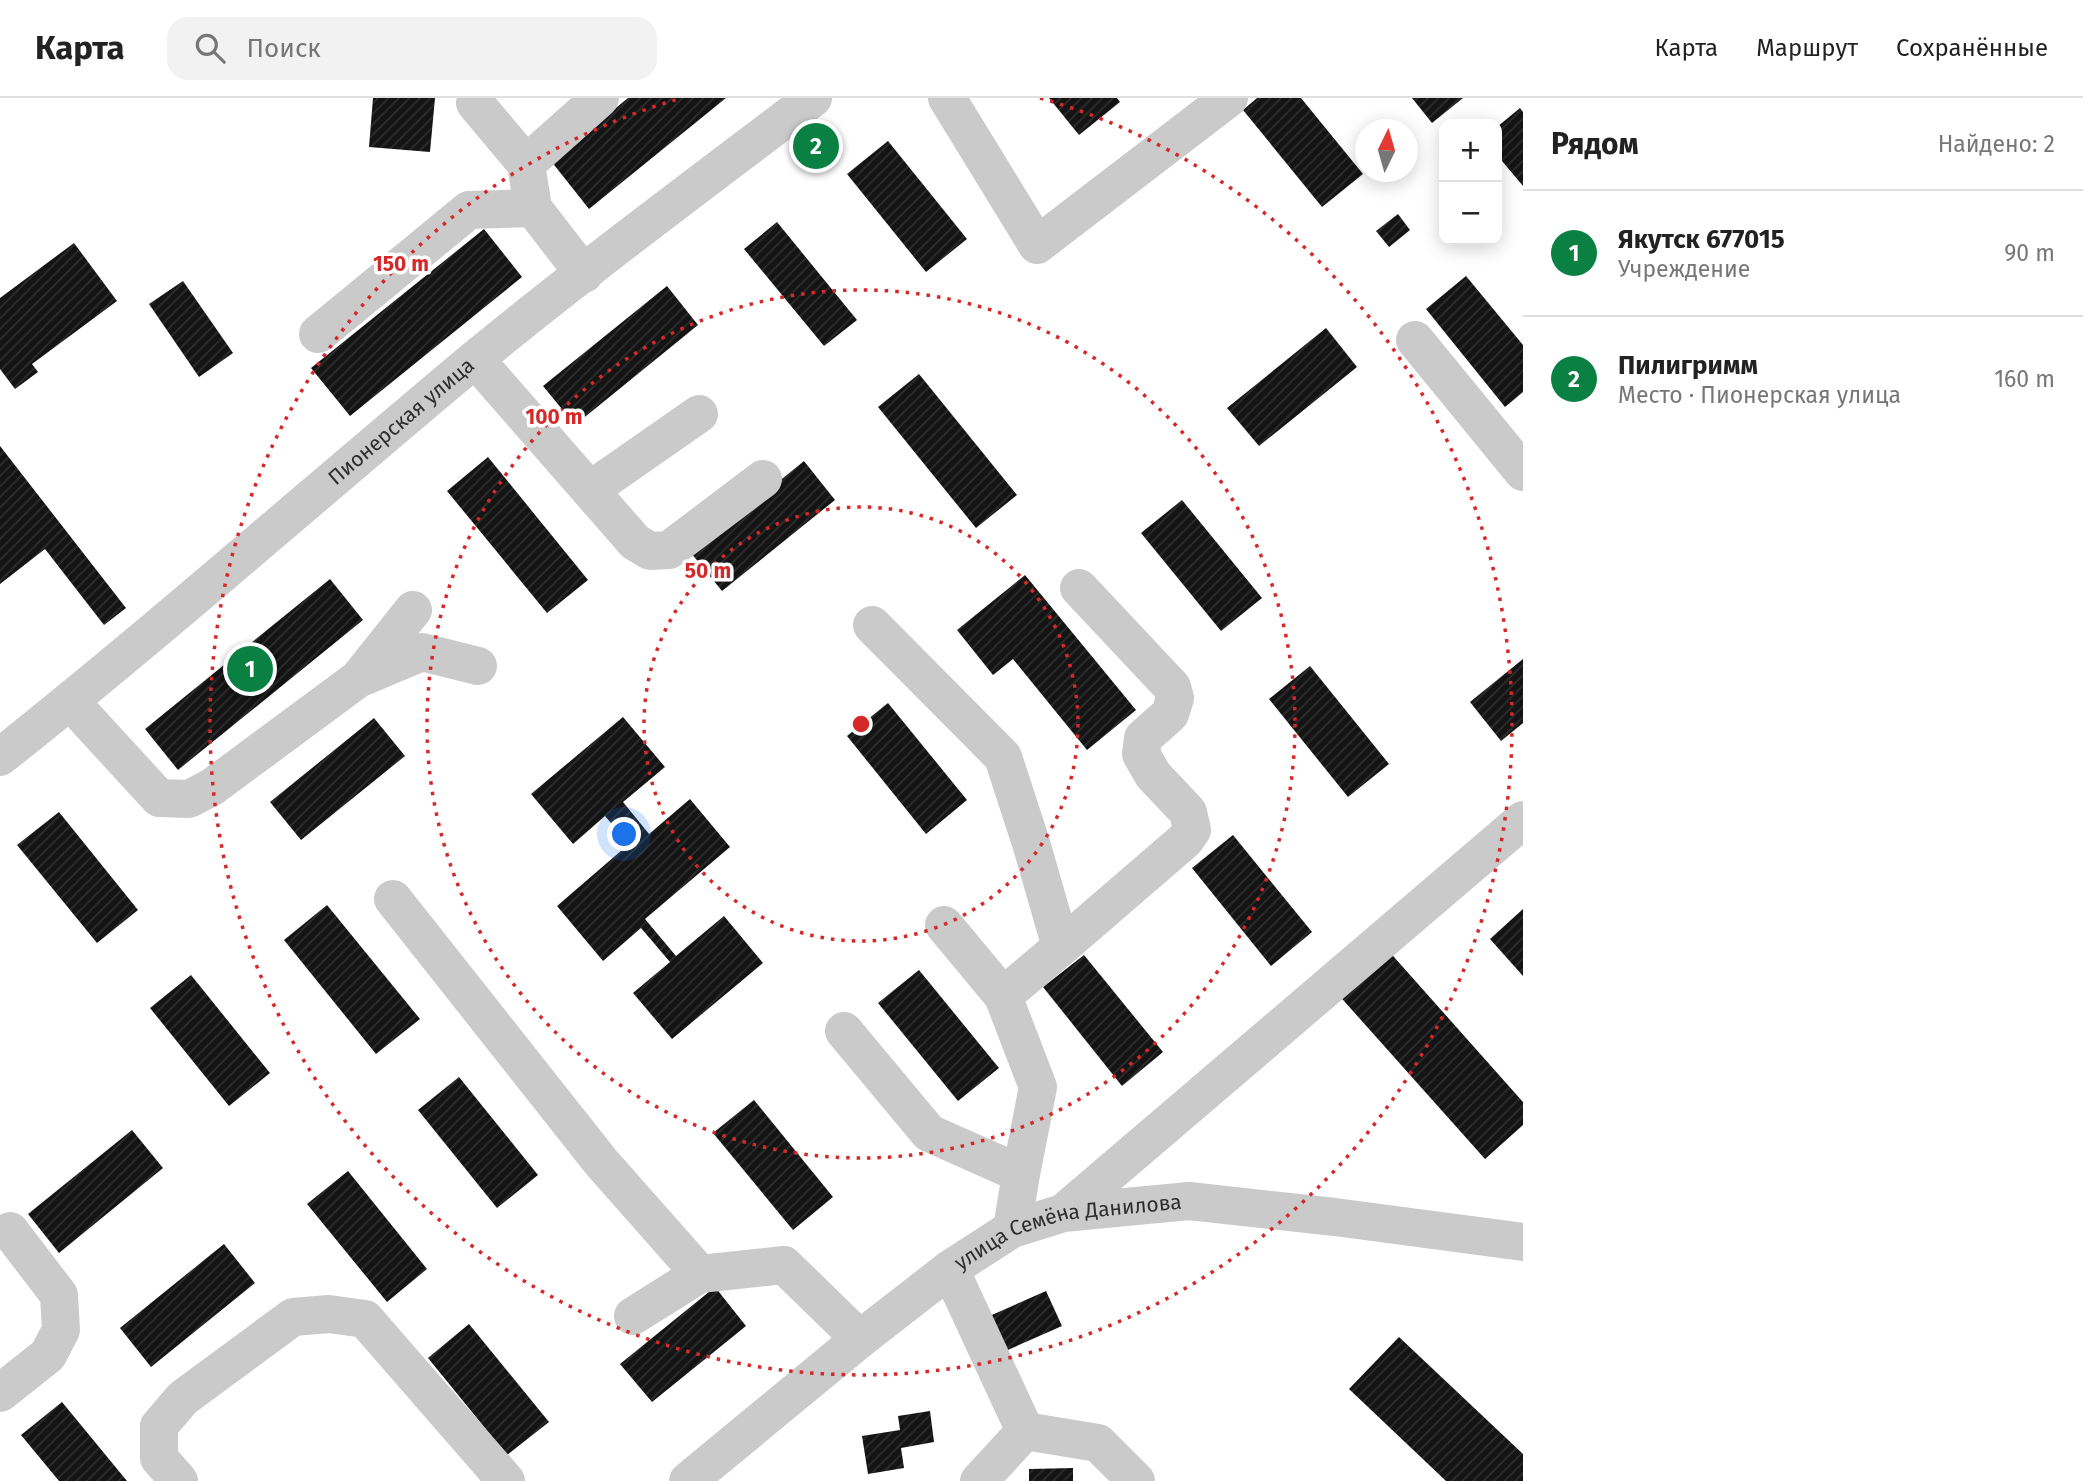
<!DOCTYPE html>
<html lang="ru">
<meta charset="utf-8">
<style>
:root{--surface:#fff;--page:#f2f2f2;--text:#222;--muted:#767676;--line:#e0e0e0;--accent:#0b8043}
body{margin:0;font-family:"Fira Sans",sans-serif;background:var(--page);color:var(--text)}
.controls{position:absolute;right:21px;top:21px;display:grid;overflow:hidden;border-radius:14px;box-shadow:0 4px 18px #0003}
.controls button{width:63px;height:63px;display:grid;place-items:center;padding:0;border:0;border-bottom:2px solid var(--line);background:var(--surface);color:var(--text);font:35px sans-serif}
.compass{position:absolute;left:1355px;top:21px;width:63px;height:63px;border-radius:50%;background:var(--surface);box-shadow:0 4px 18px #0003;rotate:5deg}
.you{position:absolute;left:625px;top:737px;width:24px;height:24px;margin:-18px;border:5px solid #fff;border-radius:50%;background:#1a73e8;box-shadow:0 0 0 10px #1a73e833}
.badge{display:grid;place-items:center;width:46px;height:46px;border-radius:50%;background:var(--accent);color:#fff;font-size:23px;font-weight:700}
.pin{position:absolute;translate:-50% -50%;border:4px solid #fff;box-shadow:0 2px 7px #0006}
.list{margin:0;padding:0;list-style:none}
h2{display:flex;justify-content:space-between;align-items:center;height:91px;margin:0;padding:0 28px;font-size:30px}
h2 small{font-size:23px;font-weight:400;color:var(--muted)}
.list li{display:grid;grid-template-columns:46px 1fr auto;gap:21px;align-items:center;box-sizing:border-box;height:126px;padding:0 28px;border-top:2px solid var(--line)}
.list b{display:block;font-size:26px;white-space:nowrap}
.list p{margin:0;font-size:23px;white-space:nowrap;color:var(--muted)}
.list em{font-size:23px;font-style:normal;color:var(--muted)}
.icon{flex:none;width:38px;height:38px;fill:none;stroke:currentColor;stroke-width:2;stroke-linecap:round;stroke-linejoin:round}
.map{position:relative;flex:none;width:1523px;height:1383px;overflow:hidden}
header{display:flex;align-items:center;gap:42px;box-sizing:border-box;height:98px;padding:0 35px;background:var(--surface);border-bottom:2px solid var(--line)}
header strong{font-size:33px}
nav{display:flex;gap:38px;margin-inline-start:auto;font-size:24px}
.search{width:490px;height:63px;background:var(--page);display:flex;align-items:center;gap:18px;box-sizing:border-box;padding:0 24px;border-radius:21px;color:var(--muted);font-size:26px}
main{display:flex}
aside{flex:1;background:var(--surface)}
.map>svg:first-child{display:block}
.building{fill:url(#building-hatch)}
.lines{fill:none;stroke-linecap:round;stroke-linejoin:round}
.minor{stroke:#cacaca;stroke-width:38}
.ring{fill:none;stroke:#d62828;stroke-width:3.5;stroke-dasharray:3.5 7}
.labels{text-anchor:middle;stroke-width:7;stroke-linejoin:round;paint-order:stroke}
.street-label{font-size:21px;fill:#2d2d2d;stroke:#fff}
.centre{fill:#d62828;stroke:#fff;stroke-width:3.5}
.ring-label{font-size:21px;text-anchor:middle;font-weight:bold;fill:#d62828;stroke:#fff;stroke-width:7;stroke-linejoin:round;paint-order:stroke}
</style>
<header>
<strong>Карта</strong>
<div class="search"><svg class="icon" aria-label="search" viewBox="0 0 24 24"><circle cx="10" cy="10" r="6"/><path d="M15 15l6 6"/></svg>Поиск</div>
<nav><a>Карта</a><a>Маршрут</a><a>Сохранённые</a></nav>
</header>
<main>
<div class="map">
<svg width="1523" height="1383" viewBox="0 0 1523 1383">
<defs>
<pattern id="building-hatch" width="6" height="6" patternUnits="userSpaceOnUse" patternTransform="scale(1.75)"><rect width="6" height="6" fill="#141414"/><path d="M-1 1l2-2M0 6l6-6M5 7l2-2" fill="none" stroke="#2e2e2e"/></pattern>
</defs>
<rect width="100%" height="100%" fill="#fff"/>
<g class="building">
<polygon points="373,0 435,0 430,54 369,49"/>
<polygon points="628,0 726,0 589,111 551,63"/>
<polygon points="1049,0 1117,0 1120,4 1079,37"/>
<polygon points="1257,0 1301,0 1363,76 1322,109 1243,12"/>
<polygon points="1412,0 1463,0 1432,25"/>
<polygon points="1520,10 1523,14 1523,88 1497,57 1497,29"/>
<polygon points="821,23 841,47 811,72 791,48"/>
<polygon points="888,43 967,141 926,174 847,76"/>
<polygon points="1398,116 1410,132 1389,149 1376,133"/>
<polygon points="777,124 857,222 824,248 744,151"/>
<polygon points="484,131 522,179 350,318 311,270"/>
<polygon points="74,145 117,203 32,266 38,274 15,291 0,271 0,200"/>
<polygon points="1466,178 1523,247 1523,294 1505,309 1426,211"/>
<polygon points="183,183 233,255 199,279 149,206"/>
<polygon points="667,188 698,227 575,327 543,288"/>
<polygon points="1326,230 1357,269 1259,348 1227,310"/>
<polygon points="919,276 1017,397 976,430 878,309"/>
<polygon points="0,348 126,510 104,527 45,451 0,486"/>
<polygon points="488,359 588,482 547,515 447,393"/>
<polygon points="804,363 835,402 722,493 691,455"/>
<polygon points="1182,402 1262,500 1221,533 1141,435"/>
<polygon points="1025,477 1136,612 1087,652 1013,561 993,577 957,532"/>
<polygon points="330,481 363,522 178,672 145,631"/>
<polygon points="1523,561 1523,625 1501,643 1470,604"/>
<polygon points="1310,568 1389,666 1348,699 1269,601"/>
<polygon points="888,605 967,702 926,736 847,638"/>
<polygon points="623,619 665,669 623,704 649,736 690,701 730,749 645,821 676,858 724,818 763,865 672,941 633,895 670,864 641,830 603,863 557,808 629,746 605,718 573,746 531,696"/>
<polygon points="374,620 405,658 301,742 270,704"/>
<polygon points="59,714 138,812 97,845 17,747"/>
<polygon points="1233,737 1312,834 1271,868 1192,770"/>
<polygon points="327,807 420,921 376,956 284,842"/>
<polygon points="1523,811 1523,878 1490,841"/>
<polygon points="1386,850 1523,1004 1523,1027 1485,1061 1336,894"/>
<polygon points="1084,857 1163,954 1122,988 1043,889"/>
<polygon points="919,872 999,970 958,1003 878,905"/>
<polygon points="191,877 270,975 229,1008 150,910"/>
<polygon points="459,979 538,1077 497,1110 418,1012"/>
<polygon points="754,1002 833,1099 793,1132 713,1035"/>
<polygon points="132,1032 163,1070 59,1155 28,1116"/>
<polygon points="348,1073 427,1171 387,1204 307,1106"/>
<polygon points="224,1146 255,1185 151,1269 120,1230"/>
<polygon points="715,1189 746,1228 652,1304 620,1266"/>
<polygon points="1046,1193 1062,1228 1001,1255 985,1220"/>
<polygon points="469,1226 549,1324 507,1357 428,1260"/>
<polygon points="1399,1239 1523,1356 1523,1383 1446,1383 1349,1291"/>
<polygon points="62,1304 127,1383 59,1383 21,1337"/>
<polygon points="930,1313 934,1344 901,1350 904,1370 868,1376 862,1338 900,1332 898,1318"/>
<polygon points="1073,1370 1073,1383 1029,1383 1029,1371"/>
</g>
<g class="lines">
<g class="minor">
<polyline points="476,0 475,5 526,66"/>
<polyline points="947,0 1037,147 1229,0"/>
<polyline points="584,176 533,110 526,66 600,0"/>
<polyline points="318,236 469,112 533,110"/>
<polyline points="1415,242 1523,374"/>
<polyline points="476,262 635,444 650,453 669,452 763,381"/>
<polyline points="590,392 699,316"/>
<polyline points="872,527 1003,659 1031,745 1061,849 1003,898 1038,989 1021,1076 1012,1131"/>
<polyline points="363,579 422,554 478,568"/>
<polyline points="70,603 159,700 189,701 212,689 358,581 413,512"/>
<path id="s1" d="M0,659C161,531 316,394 474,262C584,172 699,86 813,0"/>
<polyline points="393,801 601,1064 700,1176"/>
<polyline points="944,827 1003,898"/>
<polyline points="1061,849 1185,742 1192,732 1188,714 1153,677 1141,656 1143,640 1170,616 1175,600 1172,589 1079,490"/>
<polyline points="844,933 929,1035 1021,1076"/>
<polyline points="1063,1115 1523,722"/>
<polyline points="950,1171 1025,1333 979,1383"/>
<polyline points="633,1218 700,1176 784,1167 860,1241"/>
<polyline points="0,1295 48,1257 61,1232 59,1197 10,1133"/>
<polyline points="1025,1333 1098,1345 1136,1383"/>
<polyline points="179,1383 159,1360 159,1328 183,1300 293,1219 329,1216 365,1221 506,1383"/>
<path id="s2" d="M688,1383L860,1241L950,1171L1012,1131L1063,1115L1189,1103L1335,1119L1523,1144"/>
</g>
</g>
<g class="ring">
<circle cx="861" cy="626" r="217"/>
<circle cx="861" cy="626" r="434"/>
<path d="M1040 0A651 651 0 1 1 682 0"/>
</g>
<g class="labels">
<g class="street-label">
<text dy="7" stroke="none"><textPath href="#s1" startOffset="523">Пионерская улица</textPath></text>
<text dy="7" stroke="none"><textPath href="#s2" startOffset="464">улица Семёна Данилова</textPath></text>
</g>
</g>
<circle cx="861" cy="626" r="10" class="centre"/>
<g class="ring-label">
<text x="401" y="173">150 m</text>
<text x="554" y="326">100 m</text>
<text x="708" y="480">50 m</text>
</g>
</svg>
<div class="controls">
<button>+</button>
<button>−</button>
</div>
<svg class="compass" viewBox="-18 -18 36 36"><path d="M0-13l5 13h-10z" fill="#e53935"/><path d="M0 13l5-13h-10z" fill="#767676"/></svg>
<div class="you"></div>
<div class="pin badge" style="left:250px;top:571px">1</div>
<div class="pin badge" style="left:816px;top:48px">2</div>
</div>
<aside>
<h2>Рядом<small>Найдено: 2</small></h2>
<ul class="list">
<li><span class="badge">1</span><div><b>Якутск 677015</b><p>Учреждение</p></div><em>90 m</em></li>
<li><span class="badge">2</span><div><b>Пилигримм</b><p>Место · Пионерская улица</p></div><em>160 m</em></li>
</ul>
</aside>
</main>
